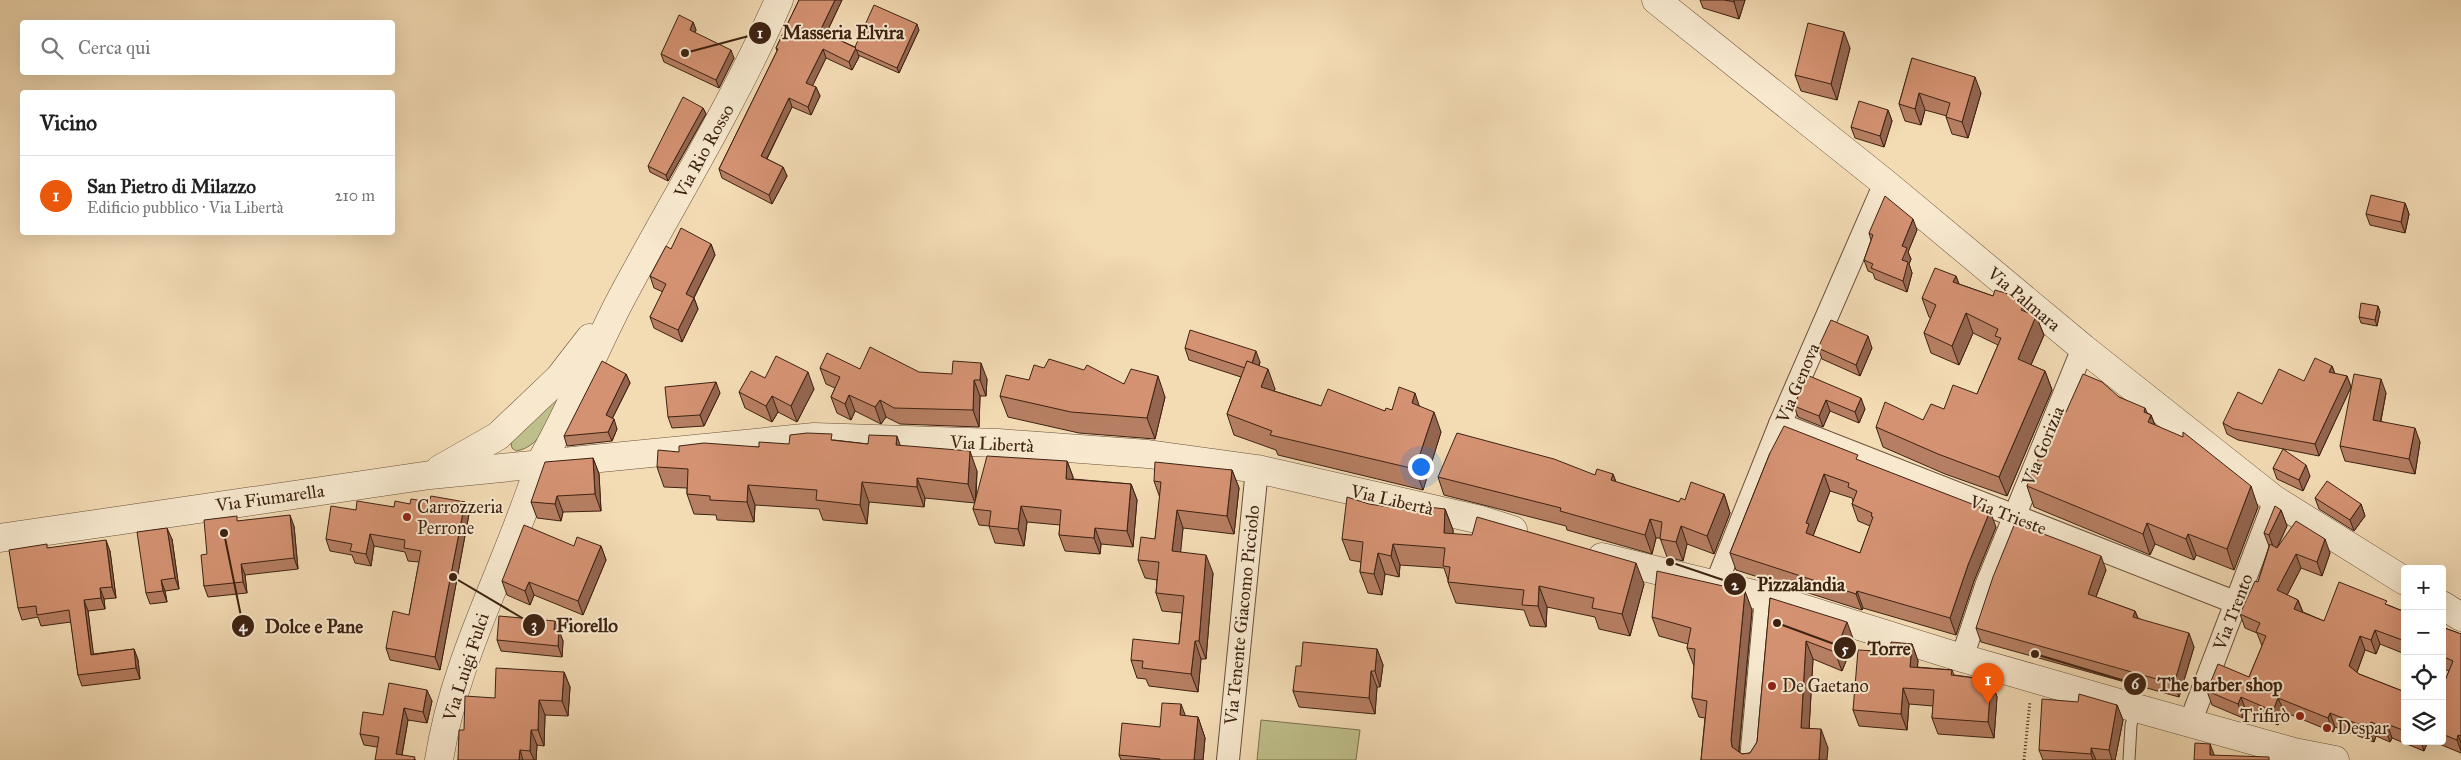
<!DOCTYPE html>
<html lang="it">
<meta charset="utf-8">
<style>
:root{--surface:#fff;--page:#f2f2f2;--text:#222;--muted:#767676;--line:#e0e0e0;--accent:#ea580c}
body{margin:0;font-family:"IM FELL Great Primer",serif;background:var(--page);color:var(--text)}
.controls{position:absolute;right:15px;bottom:15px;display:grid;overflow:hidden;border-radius:5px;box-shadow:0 5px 20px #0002}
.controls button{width:45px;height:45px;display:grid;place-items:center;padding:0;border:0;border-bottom:1px solid var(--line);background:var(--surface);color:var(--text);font:25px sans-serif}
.you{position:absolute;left:1420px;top:466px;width:18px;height:18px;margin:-12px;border:4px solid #fff;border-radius:50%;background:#1a73e8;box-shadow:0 0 0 8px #1a73e833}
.badge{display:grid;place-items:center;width:32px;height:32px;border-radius:50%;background:var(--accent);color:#fff;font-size:16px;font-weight:700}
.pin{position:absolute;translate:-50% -41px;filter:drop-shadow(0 1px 2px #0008)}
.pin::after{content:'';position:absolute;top:26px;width:18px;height:15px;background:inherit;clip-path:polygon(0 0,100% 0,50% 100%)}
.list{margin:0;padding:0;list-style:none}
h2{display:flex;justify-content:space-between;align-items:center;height:65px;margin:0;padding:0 20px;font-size:21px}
h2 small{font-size:16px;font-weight:400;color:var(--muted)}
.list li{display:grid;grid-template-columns:32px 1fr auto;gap:15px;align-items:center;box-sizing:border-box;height:80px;padding:0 20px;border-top:1px solid var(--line)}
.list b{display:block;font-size:19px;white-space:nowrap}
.list p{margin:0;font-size:16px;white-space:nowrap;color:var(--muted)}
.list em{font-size:16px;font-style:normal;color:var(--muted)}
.icon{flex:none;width:28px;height:28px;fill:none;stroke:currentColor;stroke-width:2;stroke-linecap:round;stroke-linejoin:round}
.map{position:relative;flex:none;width:2461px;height:760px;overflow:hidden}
.search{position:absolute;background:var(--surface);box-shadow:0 5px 20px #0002;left:20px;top:20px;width:375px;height:55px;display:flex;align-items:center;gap:12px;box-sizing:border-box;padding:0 18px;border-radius:5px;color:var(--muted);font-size:19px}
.panel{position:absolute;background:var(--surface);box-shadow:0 5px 20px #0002;left:20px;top:90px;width:375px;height:145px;border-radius:5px}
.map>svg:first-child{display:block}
.green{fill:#bebf8b;stroke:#7e704e}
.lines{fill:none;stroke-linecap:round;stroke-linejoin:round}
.service-casing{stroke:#6a503a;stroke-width:13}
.minor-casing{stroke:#6a503a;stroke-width:24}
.tertiary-casing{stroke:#6a503a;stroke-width:29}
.path{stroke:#3d2212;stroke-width:3;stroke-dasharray:1 2.5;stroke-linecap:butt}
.service{stroke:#f7e8ce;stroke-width:11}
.minor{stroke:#f7e8ce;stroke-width:22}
.tertiary{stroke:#f7e8ce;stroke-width:28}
.wall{fill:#b67e62;stroke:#3d2212;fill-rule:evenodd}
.shaded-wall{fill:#946650;stroke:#3d2212}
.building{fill:#d49272;stroke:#3d2212;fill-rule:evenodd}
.poi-dot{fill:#8f2418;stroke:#f7e8ce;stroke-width:2}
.labels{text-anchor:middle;stroke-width:4;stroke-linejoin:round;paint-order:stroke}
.street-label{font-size:18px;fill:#3d2212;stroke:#f7e8ce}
.poi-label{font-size:18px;fill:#3d2212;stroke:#f7e8ce;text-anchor:start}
.leader{fill:none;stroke:#3d2212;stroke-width:2}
.callout-dot{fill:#3d2212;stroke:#f7e8ce;stroke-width:2}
.mark-label{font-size:15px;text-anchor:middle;font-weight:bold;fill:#fff}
.callout-label{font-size:19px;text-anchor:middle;font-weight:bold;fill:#3d2212;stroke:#f7e8ce;stroke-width:4;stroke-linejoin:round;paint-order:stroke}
</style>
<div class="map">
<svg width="2461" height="760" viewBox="0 0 2461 760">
<rect width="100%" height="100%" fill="#f3dbb4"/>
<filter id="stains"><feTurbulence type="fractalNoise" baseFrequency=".004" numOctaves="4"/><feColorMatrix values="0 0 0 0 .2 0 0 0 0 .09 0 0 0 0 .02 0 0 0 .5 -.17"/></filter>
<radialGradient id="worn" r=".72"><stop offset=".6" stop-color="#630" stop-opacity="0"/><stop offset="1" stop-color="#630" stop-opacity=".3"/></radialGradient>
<g class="green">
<path d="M565,390C554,411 543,447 516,451L512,448L511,443L513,439Z"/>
<polygon points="1261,720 1360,730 1356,760 1257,760"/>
</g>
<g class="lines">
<g class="service-casing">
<polyline id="service" points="2129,760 2131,725 2136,708"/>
</g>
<g class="minor-casing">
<g id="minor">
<polyline points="1780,424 2237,603"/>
<polyline points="1716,584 1780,424 1885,183"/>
<polyline points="1962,658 1986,586 2083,348"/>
<polyline points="2190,723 2275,500"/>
<polyline points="1228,760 1257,469"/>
<polyline points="1751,760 1766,597"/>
</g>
</g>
<g class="tertiary-casing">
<g id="tertiary">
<polyline points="1656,0 1885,183 2083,348 2275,500 2405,581"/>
<polyline points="440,469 498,436 559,378 590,338"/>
<polyline points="0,538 430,475 814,437 998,443 1148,454 1257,469 1481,520 1513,530"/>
<polyline points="1602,557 1766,597 1962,658 2136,708 2294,752 2335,760"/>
<polyline points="2442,605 2461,617"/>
<path d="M439,760C455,656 509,563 540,463C571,410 593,352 622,297C675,198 734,103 779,0"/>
</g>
</g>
<polyline class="path" points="2024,760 2030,701"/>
<use href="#service" class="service"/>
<use href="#minor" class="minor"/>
<use href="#tertiary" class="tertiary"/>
</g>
<g class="wall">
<polygon points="799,0 842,0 826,34 855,47 919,30 899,73 858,55 859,57 852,70 826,58 812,86 816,87 820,96 811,115 792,107 767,159 783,167 787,176 772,204 722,178 719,169 777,51 776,48"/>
<polygon points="1700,0 1745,0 1739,19 1703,8"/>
<polygon points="693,22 696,30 695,33 734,58 719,88 664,62 661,54"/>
<polygon points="1850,48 1837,100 1801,91 1795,75"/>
<polygon points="1912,58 1981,93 1968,138 1952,134 1946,117 1947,116 1925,110 1921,125 1905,121 1899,104"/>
<polygon points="703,108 706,114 668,181 650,172 648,166"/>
<polygon points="1888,110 1892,121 1884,147 1855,138 1851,127"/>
<polygon points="2405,203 2409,214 2405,233 2370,225 2366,214"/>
<polygon points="1917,230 1908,252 1911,259 1909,264 1912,273 1907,292 1875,279 1873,273 1868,271 1864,260 1871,240 1869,233"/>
<polygon points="711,244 715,255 694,298 698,309 682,342 654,328 650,317 663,292 654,288 650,276 671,249"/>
<polygon points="1956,276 1959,284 1993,296 2016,301 2025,311 2036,316 2044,335 2031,365 2045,371 2052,390 2007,496 1945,474 1883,447 1876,427 1923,420 1944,409 1977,394 1998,345 1973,333 1959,365 1931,353 1924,333 1931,318 1929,317 1922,298"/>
<polygon points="2378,306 2380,312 2377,326 2361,323 2359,317"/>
<polygon points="1185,348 1260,362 1259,366 1275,389 1274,391 1321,406 1385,411 1420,406 1441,432 1423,490 1278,455 1276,450 1234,435 1227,414 1241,377 1189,360"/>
<polygon points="1818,348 1872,348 1860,376 1822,359"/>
<polygon points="2332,366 2335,374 2347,376 2351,387 2319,456 2238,440 2227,434 2223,423 2262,404"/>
<polygon points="820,368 860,369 987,379 986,396 980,396 979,427 900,424 886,417 881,424 855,411 851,420 837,413 831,397 835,388 826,384"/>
<polygon points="1044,368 1124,384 1165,397 1155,439 1079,433 1008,417 1000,396 1029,380"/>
<polygon points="626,374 630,383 612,419 617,429 612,441 567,446 564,436"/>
<polygon points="1807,375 1865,409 1859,423 1830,411 1823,427 1798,417 1794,406"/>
<polygon points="765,378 814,389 797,422 778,412 772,422 745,408 739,392"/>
<polygon points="720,393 704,426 672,428 668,417"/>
<polygon points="2386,393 2381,421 2420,442 2415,474 2345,461 2340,446"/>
<polygon points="2119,397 2151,415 2155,425 2258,507 2234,570 2196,555 2194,560 2155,544 2150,555 2034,507 2027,486 2043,457 2066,412"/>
<polygon points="834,440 868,444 900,446 977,471 976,501 1067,461 1073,477 1073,479 1131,484 1137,500 1133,547 1101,544 1100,554 1065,551 1059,535 1060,525 1027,522 1024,546 995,543 989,526 979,525 973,509 975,503 925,498 924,507 869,502 867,524 823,520 819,509 755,505 754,522 717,520 716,515 694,514 687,494 687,488 664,487 657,467 679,452 759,447"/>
<path d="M1770,453L1860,461L1996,527L1974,581L1956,635L1863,608L1862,610L1736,570L1730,553ZM1830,491L1852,498L1853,501L1852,504L1858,521L1870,526L1860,553L1813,536Z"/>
<polygon points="593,458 599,474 601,511 563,512 561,521 537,518 531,502"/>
<polygon points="2273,468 2310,476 2303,491 2277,479"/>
<polygon points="1232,470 1239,488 1234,534 1183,528 1180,552 1213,573 1206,659 1201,659 1198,692 1149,686 1146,679 1137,678 1131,660 1179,644 1182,613 1162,611 1156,593 1157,580 1145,578 1138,560 1155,539 1160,498 1154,481"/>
<polygon points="1613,474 1616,482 1679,502 1685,500 1724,494 1730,513 1714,554 1687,544 1683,561 1667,557 1660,538 1656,538 1652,554 1567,530 1566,526 1444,495 1438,477 1595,475"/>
<polygon points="2315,498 2361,504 2365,516 2354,531 2319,509"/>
<polygon points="429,502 465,502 469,514 440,670 390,660 386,648 409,615 419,562 408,561 405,552 374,546 371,566 355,563 352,555 330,551 326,539 356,510 394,507 410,504"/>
<polygon points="1445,509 1453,530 1453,534 1644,584 1630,636 1599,629 1595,617 1547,607 1546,627 1530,626 1524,610 1456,603 1448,582 1448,580 1444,568 1400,565 1399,577 1385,574 1382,595 1368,593 1360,572 1361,562 1350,560 1342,539 1420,512 1427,512"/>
<polygon points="2281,510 2287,526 2277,548 2330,553 2322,576 2301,568 2287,595 2298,600 2303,612 2324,621 2388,605 2405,612 2405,654 2380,644 2376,654 2365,650 2357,672 2359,674 2405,692 2405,741 2428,741 2424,751 2392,738 2390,742 2376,736 2374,742 2335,727 2333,732 2284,712 2278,725 2246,711 2243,718 2212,705 2207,691 2249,677 2262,646 2257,633 2245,628 2240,614 2258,582 2269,546 2264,533"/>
<polygon points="238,521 294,526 298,569 245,575 247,593 208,597 204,586 207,554"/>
<polygon points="172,539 179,589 165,591 167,602 150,604 146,593"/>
<polygon points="574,546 601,546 606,560 583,615 534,595 530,605 507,595 502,581"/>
<polygon points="48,548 110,551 116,598 104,599 105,609 88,611 93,654 134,649 138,660 140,679 82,686 78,675 71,622 41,626 38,617 22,620 18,608"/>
<polygon points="2106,570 2096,597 2135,611 2138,618 2194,647 2179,697 1981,642 1976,628"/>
<polygon points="1770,598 1854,641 1842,671 1813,659 1809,729 1828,748 1701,760 1705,718 1699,717 1692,698 1694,666 1687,648 1688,644 1659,636 1652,617 1752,610 1739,751 1742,754 1750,753 1757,742"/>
<polygon points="2442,627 2461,634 2461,753 2432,741 2442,741 2442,688 2449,671 2442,668"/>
<polygon points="558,630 563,641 562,657 501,651 497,640"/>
<polygon points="1912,644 1918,661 1917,667 1952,670 1954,675 1991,680 1997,697 1994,738 1938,734 1932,718 1933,706 1909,704 1907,730 1859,726 1853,710 1876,651 1891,648"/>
<polygon points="1377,649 1383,665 1380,687 1377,687 1375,714 1299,707 1293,691 1301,666"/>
<polygon points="564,672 570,687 568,716 545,715 544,746 537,745 536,760 458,760 464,730 495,698"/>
<polygon points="432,701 427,723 408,720 402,755 416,760 377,747 364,745 360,734 383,715"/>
<polygon points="2078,702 2117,705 2123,720 2115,760 2043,760 2039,750"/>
<polygon points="1185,716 1198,717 1205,738 1203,760 1121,760 1119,755 1160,727"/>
</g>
<g class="shaded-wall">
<polygon points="835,0 842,0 823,40 820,31"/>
<polygon points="1734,0 1745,0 1739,19 1734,2"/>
<polygon points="693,22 696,30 692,38 690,30"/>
<polygon points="917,24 919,30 899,73 897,68"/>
<polygon points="1844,32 1850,48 1837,100 1831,84"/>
<polygon points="856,48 859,57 852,70 849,62"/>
<polygon points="823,49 826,58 810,91 806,83"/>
<polygon points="731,50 734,58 719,88 716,80"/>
<polygon points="1975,77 1981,93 1968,138 1962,122"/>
<polygon points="816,87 820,96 811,115 808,107"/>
<polygon points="1919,93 1925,110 1921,125 1915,109"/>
<polygon points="789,98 792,107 764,164 761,156"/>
<polygon points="703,108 706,114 668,181 666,175"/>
<polygon points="1888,110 1892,121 1884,147 1880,136"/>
<polygon points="783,167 787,176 772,204 769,195"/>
<polygon points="2405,203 2409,214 2405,233 2401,222"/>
<polygon points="1913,219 1917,230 1908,252 1911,259 1909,264 1912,273 1907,292 1903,281 1902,246"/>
<polygon points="711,244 715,255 690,305 686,294"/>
<polygon points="1956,276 1963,296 1953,282"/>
<polygon points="694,298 698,309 682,342 678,330"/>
<polygon points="2378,306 2380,312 2377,326 2375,320"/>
<polygon points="1966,313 1973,333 1959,365 1952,346"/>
<polygon points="2036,316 2044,335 2025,378 2018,359"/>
<polygon points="1868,336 1872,348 1860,376 1856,365"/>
<polygon points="1256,351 1260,362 1254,381 1250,370"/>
<polygon points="981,363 987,379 986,396 980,380"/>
<polygon points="2332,366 2336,377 2329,372"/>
<polygon points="1268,369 1275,389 1268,407 1261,387"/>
<polygon points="2045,371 2052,390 2007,496 1999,477"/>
<polygon points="808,372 814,389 797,422 791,406"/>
<polygon points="626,374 630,383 609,425 606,415"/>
<polygon points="1158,376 1165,397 1155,439 1147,418"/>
<polygon points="2347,376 2351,387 2319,456 2315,444"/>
<polygon points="2381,379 2386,393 2378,434 2373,420"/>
<polygon points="974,380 980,396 979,427 973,410"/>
<polygon points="716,382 720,393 704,426 700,415"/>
<polygon points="1415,393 1422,414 1412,403"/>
<polygon points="849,395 855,411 851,420 845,404"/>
<polygon points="772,396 778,412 772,422 766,406"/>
<polygon points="1861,398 1865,409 1859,423 1855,412"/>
<polygon points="880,400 886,417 881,424 875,407"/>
<polygon points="1826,400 1830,411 1823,427 1819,416"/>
<polygon points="2145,408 2150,419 2151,415 2159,436 2156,443 2144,412"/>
<polygon points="1434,412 1441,432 1423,490 1415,469"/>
<polygon points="614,419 617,429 612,441 608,432"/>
<polygon points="2415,428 2420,442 2415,474 2409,459"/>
<polygon points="897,436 904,456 896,445"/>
<polygon points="970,451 977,471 975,503 968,484"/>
<polygon points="593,458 599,474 601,511 595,494"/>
<polygon points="1067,461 1073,477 1071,495 1066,479"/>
<polygon points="2306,465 2310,476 2303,491 2299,480"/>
<polygon points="1232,470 1239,488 1234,534 1227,516"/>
<polygon points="1613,474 1620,493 1611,480"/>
<polygon points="1824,474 1830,491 1813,536 1806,533 1806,523"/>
<polygon points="917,478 925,498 924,507 917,487"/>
<polygon points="862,482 869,502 867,524 860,505"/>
<polygon points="1131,484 1137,500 1133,547 1127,531"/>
<polygon points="748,485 755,505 754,522 747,502"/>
<polygon points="2251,486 2258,507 2234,570 2227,549"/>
<polygon points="1724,494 1730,513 1714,554 1707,536"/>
<polygon points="557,496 563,512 561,521 555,504"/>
<polygon points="465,502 469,514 440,670 435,657"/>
<polygon points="2361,504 2365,516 2354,531 2350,520"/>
<polygon points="1021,506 1027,522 1024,546 1018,529"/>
<polygon points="1445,509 1453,530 1452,554 1444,533"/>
<polygon points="1177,510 1183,528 1179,569 1172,551"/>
<polygon points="2281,510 2287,526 2275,552 2269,535"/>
<polygon points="1990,511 1996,527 1974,581 1956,635 1950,618 1968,565"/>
<polygon points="290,515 294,526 298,569 294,558"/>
<polygon points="1650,519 1656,538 1652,554 1645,535"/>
<polygon points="2147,523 2155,544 2150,555 2143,534"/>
<polygon points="1681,526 1687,544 1683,561 1676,542"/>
<polygon points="167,528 172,539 179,589 175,578"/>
<polygon points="1095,528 1101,544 1100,554 1094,538"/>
<polygon points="370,534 374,546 371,566 366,554"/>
<polygon points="2188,534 2196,555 2194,560 2186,539"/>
<polygon points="2325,539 2330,553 2322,576 2317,562"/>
<polygon points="106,540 110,551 116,598 112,587"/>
<polygon points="1393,544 1400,565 1399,577 1391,556"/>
<polygon points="601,546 606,560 583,615 578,601"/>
<polygon points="1378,553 1385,574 1382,595 1374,574"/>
<polygon points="2296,554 2301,568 2282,605 2277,590"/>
<polygon points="1206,555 1213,573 1206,659 1199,641"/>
<polygon points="2101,556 2106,570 2092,607 2088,594"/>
<polygon points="1636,563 1644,584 1630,636 1622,614"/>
<polygon points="241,564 245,575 247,593 243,582"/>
<polygon points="161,580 165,591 167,602 163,591"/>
<polygon points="529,582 534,595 530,605 525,591"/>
<polygon points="1539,586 1547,607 1546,627 1538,606"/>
<polygon points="100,588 104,599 105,609 101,598"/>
<polygon points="1745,591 1752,610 1738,759 1732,747 1731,740"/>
<polygon points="1857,591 1863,608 1862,610 1856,594"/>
<polygon points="84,600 88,611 95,666 91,655"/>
<polygon points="2298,600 2303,614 2294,609"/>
<polygon points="2135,611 2140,624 2133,617"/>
<polygon points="555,621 559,632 554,630"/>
<polygon points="1847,622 1854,641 1842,671 1835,652"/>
<polygon points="559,630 563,641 562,657 558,646"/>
<polygon points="2375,630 2380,644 2376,654 2371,640"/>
<polygon points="2189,633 2194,647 2179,697 2174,684"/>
<polygon points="2360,636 2365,650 2354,680 2349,666"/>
<polygon points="1195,641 1201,659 1198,692 1191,674"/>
<polygon points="1806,641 1813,659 1808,747 1801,728"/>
<polygon points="1912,644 1918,661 1916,683 1910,667"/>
<polygon points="134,649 138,660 140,679 136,668"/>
<polygon points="1377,649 1383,665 1380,687 1375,671"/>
<polygon points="1371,671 1377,687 1375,714 1369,698"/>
<polygon points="564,672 570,687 568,716 562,701"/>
<polygon points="1991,680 1997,697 1994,738 1988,722"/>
<polygon points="1903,688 1909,704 1907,730 1901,714"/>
<polygon points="427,690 432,701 427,723 423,712"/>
<polygon points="2241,697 2246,711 2243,718 2238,704"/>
<polygon points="2278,698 2284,712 2278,725 2273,711"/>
<polygon points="539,700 545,715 544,746 538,730"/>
<polygon points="1181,704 1189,725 1180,715"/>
<polygon points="2117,705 2123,720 2115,760 2112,760 2109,750"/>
<polygon points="404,708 408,720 401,760 396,754"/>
<polygon points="2330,713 2335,727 2333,732 2328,718"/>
<polygon points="1198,717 1205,738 1203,760 1194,760"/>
<polygon points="2371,722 2376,736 2374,742 2368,728"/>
<polygon points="2387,724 2392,738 2390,742 2385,728"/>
<polygon points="1821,729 1828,748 1827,760 1819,760"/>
<polygon points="531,730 537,745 536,760 534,760 530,751"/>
<polygon points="2458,735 2461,743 2461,751 2457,740"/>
<polygon points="2421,741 2428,741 2424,751"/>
<polygon points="2210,744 2215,757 2210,755"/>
<polygon points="2091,748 2096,760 2093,760 2091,754"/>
<polygon points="520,750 523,760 519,760"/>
</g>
<g class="building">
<polygon points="799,0 835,0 820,31 856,48 849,62 823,49 806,83 816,87 808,107 789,98 761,156 783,167 769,195 719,169 778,49 776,48"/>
<polygon points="1725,0 1734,0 1734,2"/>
<polygon points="874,5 917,24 897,68 855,49 856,48 855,47"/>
<polygon points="679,15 693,22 690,30 731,50 716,80 661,54"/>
<polygon points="1808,23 1844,32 1831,84 1795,75"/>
<polygon points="1912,58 1975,77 1962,122 1946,117 1950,103 1919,93 1915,109 1899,104"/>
<polygon points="683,97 703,108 666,175 648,166"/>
<polygon points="1859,101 1888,110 1880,136 1851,127"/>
<polygon points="2371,195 2405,203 2401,222 2366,214"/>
<polygon points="1885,196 1913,219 1902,246 1907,248 1902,260 1908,262 1903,281 1871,268 1873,264 1864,260 1873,235 1869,233"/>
<polygon points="681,228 711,244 686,294 694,298 678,330 650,317 666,284 650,276 666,246 671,249"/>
<polygon points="1935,268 1956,276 1953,282 1993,296 1995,290 2012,295 2016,301 2023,306 2021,310 2036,316 2018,359 2045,371 1999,477 1938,454 1876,427 1885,402 1923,420 1931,404 1944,409 1953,385 1977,394 2001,338 1995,336 1998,329 1966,313 1952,346 1924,333 1936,305 1922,298"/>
<polygon points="2361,303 2378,306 2375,320 2359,317"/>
<polygon points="1831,320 1868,336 1856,365 1818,348"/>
<polygon points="1190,330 1256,351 1252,363 1247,361 1245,368 1185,348"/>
<polygon points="870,347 919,372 952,374 953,361 981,363 980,380 974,380 973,410 894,408 880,400 875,407 849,395 845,404 831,397 840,377 820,368 827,353 860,369"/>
<polygon points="776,356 808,372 791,406 772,396 766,406 739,392 751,371 765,378"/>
<polygon points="2315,358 2332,366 2329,372 2347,376 2315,444 2234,429 2223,423 2238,392 2262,404 2279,369 2304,381"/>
<polygon points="1049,359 1084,370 1087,365 1124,384 1131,369 1158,376 1147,418 1071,412 1000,396 1006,375 1029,380 1034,365 1044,368"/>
<polygon points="602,361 626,374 606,415 614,419 608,432 564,436"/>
<polygon points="1247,361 1268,369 1261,387 1321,406 1328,389 1385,411 1386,408 1392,410 1399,387 1415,393 1412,403 1434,412 1415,469 1270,435 1272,431 1227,414"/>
<polygon points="2083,374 2102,382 2119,397 2145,408 2144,412 2151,415 2148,422 2183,437 2183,432 2251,486 2227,549 2188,534 2186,539 2147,523 2143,534 2027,486 2040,455 2043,457 2062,410 2066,412"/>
<polygon points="2354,374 2381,379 2373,420 2415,428 2409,459 2340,446"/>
<polygon points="1807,375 1861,398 1855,412 1826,400 1819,416 1794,406"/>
<polygon points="716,382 700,415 668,417 665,387"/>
<path d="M1784,426L1858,455L1856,459L1990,511L1968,565L1950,618L1857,591L1856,594L1730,553L1770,453ZM1824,474L1849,483L1848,487L1857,491L1852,504L1872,513L1871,516L1873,517L1860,553L1806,533L1809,524L1806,523Z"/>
<polygon points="807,433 832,434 831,440 868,444 869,435 897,436 896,445 970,451 968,484 917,478 917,487 862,482 860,505 816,500 817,490 748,485 747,502 710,500 710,496 687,494 688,469 657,467 658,450 679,452 679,446 704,443 759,447 759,442 789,444 790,435"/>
<polygon points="1457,433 1554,459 1595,475 1597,469 1613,474 1611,480 1679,502 1681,498 1685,500 1691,482 1724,494 1707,536 1681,526 1676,542 1660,539 1662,522 1650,519 1645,535 1560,511 1561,508 1438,477"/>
<polygon points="2283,449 2306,465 2299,480 2273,468"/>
<polygon points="987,456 1067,461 1066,479 1131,484 1127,531 1095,528 1094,538 1059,535 1061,510 1021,506 1018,529 989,526 991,511 973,509"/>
<polygon points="593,458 595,494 557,496 555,504 531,502 545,462"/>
<polygon points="1155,462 1232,470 1227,516 1177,510 1172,551 1206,555 1199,641 1195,641 1191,674 1142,668 1143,661 1131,660 1133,639 1179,644 1184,596 1156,593 1159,562 1138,560 1141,537 1155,539 1161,482 1154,481"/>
<polygon points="2327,481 2361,504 2350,520 2315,498"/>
<polygon points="431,496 465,502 435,657 386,648 393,611 409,615 421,551 404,548 405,540 370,534 366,554 350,551 352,544 326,539 331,506 356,510 357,501 394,507 395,501 410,504 411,499 429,502"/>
<polygon points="1347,497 1369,504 1420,512 1427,512 1428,507 1445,509 1444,533 1472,535 1477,517 1636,563 1622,614 1592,608 1594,598 1539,586 1538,606 1522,605 1524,590 1448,582 1450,567 1443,566 1445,548 1393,544 1391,556 1378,553 1374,574 1360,572 1363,542 1342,539"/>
<polygon points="2275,506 2281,510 2269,535 2264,533"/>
<polygon points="290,515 294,558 241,564 243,582 204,586 201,555 207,554 204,520 237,516 237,521"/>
<polygon points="2296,521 2325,539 2317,562 2296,554 2277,590 2298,600 2294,609 2324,621 2339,582 2387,601 2385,604 2405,612 2405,641 2375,630 2371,640 2360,636 2349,666 2359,674 2405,692 2405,731 2387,724 2385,728 2371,722 2368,728 2330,713 2328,718 2278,698 2273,711 2241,697 2238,704 2207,691 2218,664 2249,677 2266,636 2256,632 2260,623 2240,614 2255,581 2258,582 2270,544 2277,548"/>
<polygon points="2015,523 2101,556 2088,594 2135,611 2133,617 2189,633 2174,684 1976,628 1993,577"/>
<polygon points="524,525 574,546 577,537 601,546 578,601 529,582 525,591 502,581"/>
<polygon points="167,528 175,578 161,580 163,591 146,593 137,532"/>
<polygon points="106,540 112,587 100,588 101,598 84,600 91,655 134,649 136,668 78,675 69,610 37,615 36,606 18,608 9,550 47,544 47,548"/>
<polygon points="1657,571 1745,591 1731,740 1732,747 1742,754 1750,753 1757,742 1770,598 1847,622 1835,652 1806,641 1801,728 1821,729 1819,760 1701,760 1707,701 1692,698 1695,649 1687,648 1691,628 1652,617"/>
<polygon points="499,616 555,621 554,630 559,630 558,646 497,640"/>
<polygon points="2442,627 2461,634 2461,736 2458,735 2457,740 2442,734 2442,688 2453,661 2442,656"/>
<polygon points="1303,642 1377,649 1375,671 1371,671 1369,698 1293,691 1296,666 1301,666"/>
<polygon points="1891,642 1912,644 1910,667 1952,670 1951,675 1991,680 1988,722 1932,718 1934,690 1903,688 1901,714 1853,710 1858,650 1876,651 1876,646 1891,648"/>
<polygon points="496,668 564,672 562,701 539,700 538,730 531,730 530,751 520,750 519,760 458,760 459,730 464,730 465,696 495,698"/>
<polygon points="389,683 427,690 423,712 404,708 396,754 415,757 414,760 375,760 379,737 360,734 363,712 383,715"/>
<polygon points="2079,694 2117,705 2109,750 2091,748 2091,754 2039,750 2042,699 2078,702"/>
<polygon points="1162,703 1181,704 1180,715 1198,717 1194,760 1160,760 1160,759 1119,755 1122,723 1160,727"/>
<polygon points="2195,743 2210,744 2210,755 2269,757 2269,760 2194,760"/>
</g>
<g class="poi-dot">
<circle cx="407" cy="517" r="5"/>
<circle cx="1772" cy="686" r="5"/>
<circle cx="2300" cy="716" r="5"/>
<circle cx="2327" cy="728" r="5"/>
</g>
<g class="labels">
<g class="street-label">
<text transform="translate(704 151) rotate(-61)" y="6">Via Rio Rosso</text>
<text transform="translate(2024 299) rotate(40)" y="6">Via Palmara</text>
<text transform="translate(1798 383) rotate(-67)" y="6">Via Genova</text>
<text transform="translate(992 444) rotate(3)" y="6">Via Libertà</text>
<text transform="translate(2043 446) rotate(-68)" y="6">Via Gorizia</text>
<text transform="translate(270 498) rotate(-8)" y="6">Via Fiumarella</text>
<text transform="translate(1392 500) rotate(13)" y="6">Via Libertà</text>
<text transform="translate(2008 515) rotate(21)" y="6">Via Trieste</text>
<text transform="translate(2233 612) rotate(-69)" y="6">Via Trento</text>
<text transform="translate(1242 615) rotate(-84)" y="6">Via Tenente Giacomo Picciolo</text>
<text transform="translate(466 667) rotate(-72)" y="6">Via Luigi Fulci</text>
</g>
<g class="poi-label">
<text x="417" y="513">Carrozzeria<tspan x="417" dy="21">Perrone</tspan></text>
<text x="1782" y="692">De Gaetano</text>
<text x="2290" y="722" text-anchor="end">Trifirò</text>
<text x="2337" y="734">Despar</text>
</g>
</g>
<path class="leader" d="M685 53L760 33M1670 562L1735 584M453 577L534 625M224 533L243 626M1777 623L1845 648M2035 654L2135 684"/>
<g class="callout-dot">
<circle cx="685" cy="53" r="5"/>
<circle cx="1670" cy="562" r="5"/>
<circle cx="453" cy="577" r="5"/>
<circle cx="224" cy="533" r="5"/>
<circle cx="1777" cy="623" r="5"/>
<circle cx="2035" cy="654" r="5"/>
<circle cx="760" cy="33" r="12"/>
<circle cx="1735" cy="584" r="12"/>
<circle cx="534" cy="625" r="12"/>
<circle cx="243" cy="626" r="12"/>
<circle cx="1845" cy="648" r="12"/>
<circle cx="2135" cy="684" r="12"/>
</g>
<g class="mark-label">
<text x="760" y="38">1</text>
<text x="1735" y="590">2</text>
<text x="534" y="630">3</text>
<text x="243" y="631">4</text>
<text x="1845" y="654">5</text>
<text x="2135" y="689">6</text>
</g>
<g class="callout-label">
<text x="843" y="39">Masseria Elvira</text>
<text x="1801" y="591">Pizzalandia</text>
<text x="587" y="632">Fiorello</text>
<text x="314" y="633">Dolce e Pane</text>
<text x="1889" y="655">Torre</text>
<text x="2220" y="691">The barber shop</text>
</g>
<rect width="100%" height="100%" filter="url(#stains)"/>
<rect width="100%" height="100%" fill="url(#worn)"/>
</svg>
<div class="controls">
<button>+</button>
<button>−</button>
<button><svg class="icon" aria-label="locate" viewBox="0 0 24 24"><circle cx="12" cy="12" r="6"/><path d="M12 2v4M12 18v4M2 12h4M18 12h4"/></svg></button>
<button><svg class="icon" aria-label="layers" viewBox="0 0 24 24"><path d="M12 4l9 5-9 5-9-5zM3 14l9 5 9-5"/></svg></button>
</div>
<div class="you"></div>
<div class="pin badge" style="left:1988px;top:704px">1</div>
<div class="search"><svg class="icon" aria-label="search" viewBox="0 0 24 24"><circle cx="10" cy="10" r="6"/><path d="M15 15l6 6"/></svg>Cerca qui</div>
<section class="panel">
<h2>Vicino<small></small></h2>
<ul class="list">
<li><span class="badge">1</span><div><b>San Pietro di Milazzo</b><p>Edificio pubblico · Via Libertà</p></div><em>210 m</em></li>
</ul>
</section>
</div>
